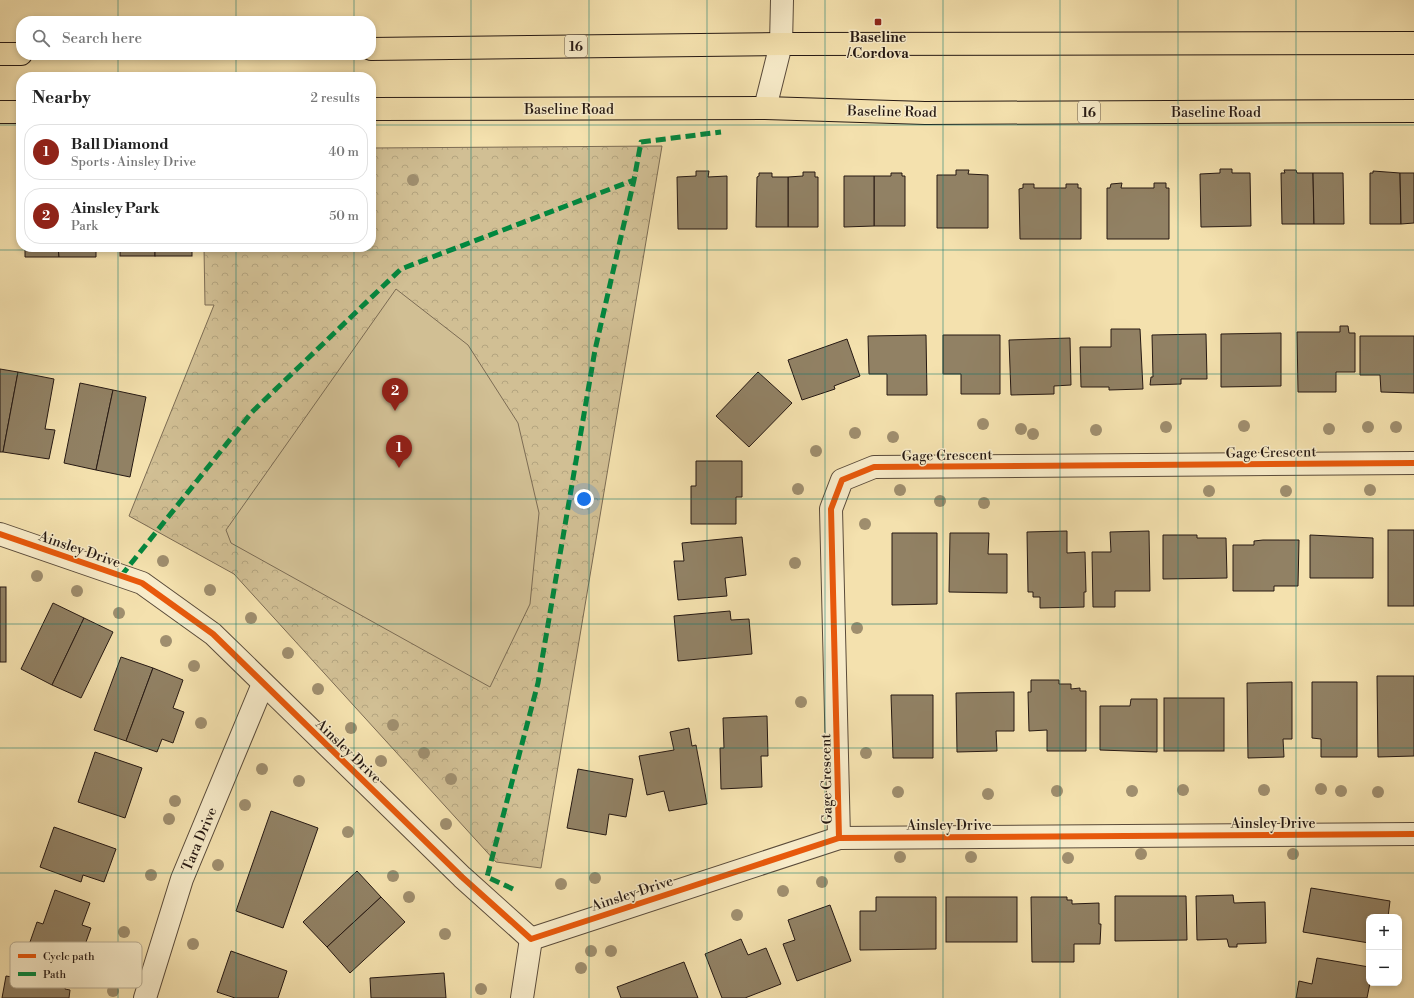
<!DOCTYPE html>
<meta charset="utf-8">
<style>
:root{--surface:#fff;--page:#f6f6f6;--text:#222;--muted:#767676;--line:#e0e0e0;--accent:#8f2418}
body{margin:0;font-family:"Libre Bodoni",serif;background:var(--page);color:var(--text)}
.controls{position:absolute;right:12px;bottom:12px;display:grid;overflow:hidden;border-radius:8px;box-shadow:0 2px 6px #0003}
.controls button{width:36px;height:36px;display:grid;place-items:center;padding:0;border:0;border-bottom:1px solid var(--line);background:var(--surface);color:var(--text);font:20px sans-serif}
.you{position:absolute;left:584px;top:499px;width:14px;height:14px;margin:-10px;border:3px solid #fff;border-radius:50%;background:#1a73e8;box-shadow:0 0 0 6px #1a73e833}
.badge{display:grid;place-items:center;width:26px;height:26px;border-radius:50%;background:var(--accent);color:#fff;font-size:13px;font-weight:700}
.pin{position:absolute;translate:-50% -33px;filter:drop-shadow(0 1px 2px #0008)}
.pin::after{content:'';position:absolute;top:21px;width:14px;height:12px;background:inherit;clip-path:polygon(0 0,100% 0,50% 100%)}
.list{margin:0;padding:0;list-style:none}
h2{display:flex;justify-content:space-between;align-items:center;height:52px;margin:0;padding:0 16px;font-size:17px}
h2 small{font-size:13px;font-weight:400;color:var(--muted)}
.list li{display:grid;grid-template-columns:26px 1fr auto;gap:12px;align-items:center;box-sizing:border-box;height:56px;margin:0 8px 8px;padding:0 8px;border:1px solid var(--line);border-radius:16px}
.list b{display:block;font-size:15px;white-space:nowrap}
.list p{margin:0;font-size:13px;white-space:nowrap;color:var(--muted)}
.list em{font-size:13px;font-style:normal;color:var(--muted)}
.icon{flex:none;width:22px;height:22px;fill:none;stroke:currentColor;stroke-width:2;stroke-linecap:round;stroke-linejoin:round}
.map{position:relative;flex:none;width:1414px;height:998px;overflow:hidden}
.search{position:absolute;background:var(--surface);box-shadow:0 2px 6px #0003;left:16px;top:16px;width:360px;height:44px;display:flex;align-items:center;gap:10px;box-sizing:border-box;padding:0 14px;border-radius:16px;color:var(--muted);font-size:15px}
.panel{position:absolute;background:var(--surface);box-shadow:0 2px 6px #0003;left:16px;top:72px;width:360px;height:180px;border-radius:16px}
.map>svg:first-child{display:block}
.park{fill:url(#park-crowns);stroke:#7c6c54}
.pitch{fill:#d1bf94;stroke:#7c6c54}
.building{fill:#918164;stroke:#261913}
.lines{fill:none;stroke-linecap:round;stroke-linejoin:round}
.minor-casing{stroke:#5a4b3a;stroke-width:24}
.major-casing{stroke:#261913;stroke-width:24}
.minor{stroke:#f8ecca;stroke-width:22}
.major{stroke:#f4e1ae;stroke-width:22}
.quiet{stroke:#00873e;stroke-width:5;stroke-dasharray:10 5;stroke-linecap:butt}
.cycleway-casing{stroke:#f8ecca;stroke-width:8}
.cycleway{stroke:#e8590c;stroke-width:6}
.tree{fill:#9f8e6e}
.grid{fill:none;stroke:#0f766e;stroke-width:1;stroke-opacity:0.55}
.poi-dot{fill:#8f2418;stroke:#f8ecca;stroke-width:1.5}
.labels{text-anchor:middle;stroke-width:3;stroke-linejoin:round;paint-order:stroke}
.shield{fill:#f8ecca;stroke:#65584a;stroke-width:1}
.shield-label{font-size:13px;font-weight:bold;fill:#261913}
.poi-label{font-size:14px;font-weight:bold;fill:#261913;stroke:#f8ecca}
.street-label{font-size:14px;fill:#261913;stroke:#f8ecca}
.key{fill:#f8ecca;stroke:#b9ad93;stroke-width:1}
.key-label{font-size:11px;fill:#261913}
</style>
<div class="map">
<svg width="1414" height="998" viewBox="0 0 1414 998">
<defs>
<pattern id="park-crowns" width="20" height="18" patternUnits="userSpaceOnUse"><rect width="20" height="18" fill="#d1bf94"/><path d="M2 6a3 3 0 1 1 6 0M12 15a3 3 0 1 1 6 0" fill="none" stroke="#b3a47f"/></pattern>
</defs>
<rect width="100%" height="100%" fill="#f4e1ae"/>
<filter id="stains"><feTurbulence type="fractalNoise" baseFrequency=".005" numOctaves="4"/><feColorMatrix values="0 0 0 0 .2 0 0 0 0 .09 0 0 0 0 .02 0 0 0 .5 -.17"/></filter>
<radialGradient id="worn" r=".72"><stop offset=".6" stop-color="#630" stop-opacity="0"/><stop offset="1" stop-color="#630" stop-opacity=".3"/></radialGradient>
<polygon class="park" points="662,146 541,868 496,862 234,574 129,516 214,305 205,305 204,247 371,247 371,148"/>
<polygon class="pitch" points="396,289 468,345 518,423 539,513 530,604 490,687 231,543 226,530"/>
<g class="building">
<polygon points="1220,169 1232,169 1232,173 1250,173 1251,226 1201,227 1200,174 1220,173"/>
<polygon points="956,170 969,170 968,174 988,175 988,228 937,228 937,175 956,175"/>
<polygon points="1284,170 1296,170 1297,173 1313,173 1314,224 1282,224 1281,173 1285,173"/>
<polygon points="696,171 709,171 708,177 727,176 727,229 678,229 677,177 696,176"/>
<polygon points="1373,171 1400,173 1401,224 1370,224 1370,173 1373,173"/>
<polygon points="803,172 815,172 815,177 818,177 818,227 788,227 788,177 803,176"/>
<polygon points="759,173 772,173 772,177 788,177 788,227 756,227 757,177 759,176"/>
<polygon points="891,173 902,173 902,176 905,176 905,226 874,226 874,176 891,176"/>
<polygon points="1313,173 1343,173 1344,224 1314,224"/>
<polygon points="1400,173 1414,173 1414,223 1401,224"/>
<polygon points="844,176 874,176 874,226 844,227"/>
<polygon points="1122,183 1121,188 1154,188 1154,183 1166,183 1166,188 1169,188 1169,239 1107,239 1107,188 1110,188 1111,184"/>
<polygon points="1023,184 1034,184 1034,188 1066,188 1066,184 1078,184 1078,188 1081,188 1081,239 1020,239 1019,189 1023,188"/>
<polygon points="25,247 58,247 59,257 25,257"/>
<polygon points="58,247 96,247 96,257 59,257"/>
<rect x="120" y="247" width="35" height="9"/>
<rect x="155" y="247" width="37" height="9"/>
<polygon points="1340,326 1348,326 1349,333 1355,333 1355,372 1336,372 1336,392 1298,392 1297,332 1340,332"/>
<polygon points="1111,329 1140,329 1143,389 1109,390 1109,387 1081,387 1080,347 1111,347"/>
<polygon points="1281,333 1281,386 1221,387 1221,334"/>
<polygon points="1206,334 1207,379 1181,379 1181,384 1150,385 1151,377 1153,377 1152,335"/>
<polygon points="926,335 927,395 887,395 887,374 869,374 868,336"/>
<polygon points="943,335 1000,335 1000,394 961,394 961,374 943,374"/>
<polygon points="1360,336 1414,336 1414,393 1381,392 1380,375 1360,375"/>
<polygon points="1070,338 1071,385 1054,386 1054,394 1011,395 1009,340"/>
<polygon points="847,339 860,376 834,386 835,389 802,400 788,360"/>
<polygon points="0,369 18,372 3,452 0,452"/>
<polygon points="18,372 54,379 45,429 55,430 49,459 3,452"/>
<polygon points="758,372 792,403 749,447 716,416"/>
<polygon points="80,383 113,390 96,470 64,463"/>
<polygon points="113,390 146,397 130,477 96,470"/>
<polygon points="696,461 742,461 742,497 736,497 736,524 691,524 691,486 696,486"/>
<rect x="1388" y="530" width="26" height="76"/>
<polygon points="1067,531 1067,553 1085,552 1086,592 1084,592 1084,607 1040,608 1040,597 1033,597 1033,592 1028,592 1027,532"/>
<polygon points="1149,531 1150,591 1115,591 1115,607 1093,607 1092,552 1111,552 1110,532"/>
<polygon points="892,533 937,533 937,604 892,605"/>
<polygon points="950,533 989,533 988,554 1007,554 1007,593 949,592"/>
<polygon points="1163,535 1197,535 1197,538 1226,538 1227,578 1163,579"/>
<polygon points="1310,535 1373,538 1373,578 1310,578"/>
<polygon points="742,537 746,575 725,578 727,596 678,600 674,561 684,561 682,543"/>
<polygon points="1263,540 1299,540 1298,586 1274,586 1274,591 1233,591 1233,545 1254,545 1254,541"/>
<rect x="0" y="587" width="6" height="75"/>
<polygon points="53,603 84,618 52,685 21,669"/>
<polygon points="730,611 731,620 749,619 752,654 678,661 674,616"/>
<polygon points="84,618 113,632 81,698 52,685"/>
<polygon points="121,657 153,668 126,741 94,730"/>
<polygon points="153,668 183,680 173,708 184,712 173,743 162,739 157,752 126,741"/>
<polygon points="1377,676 1414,676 1414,756 1378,757"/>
<polygon points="1031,680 1059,680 1059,684 1071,684 1071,689 1080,688 1080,691 1086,691 1086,751 1047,751 1047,730 1029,731 1028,692 1031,692"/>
<polygon points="1292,682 1292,739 1283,739 1284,757 1248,758 1247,683"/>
<polygon points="1312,682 1357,682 1357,757 1321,757 1321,739 1312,738"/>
<polygon points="1014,692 1014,731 996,731 997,751 957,752 956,693"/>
<polygon points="891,695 933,695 933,758 893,758"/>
<rect x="1164" y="698" width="60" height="53"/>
<polygon points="1131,699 1157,699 1157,752 1100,750 1100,706 1130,706"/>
<polygon points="767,716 768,756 761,756 762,787 721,789 720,748 724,748 723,718"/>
<polygon points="689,728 692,746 696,745 707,804 669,811 664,791 647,795 639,756 674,750 670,732"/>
<polygon points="95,752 142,768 125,818 78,802"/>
<polygon points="578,769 633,779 626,817 609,814 606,835 567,828"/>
<polygon points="271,811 318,828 283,928 236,911"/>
<polygon points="54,827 116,849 104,882 83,875 81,882 40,867"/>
<polygon points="357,871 381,897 327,947 303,922"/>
<polygon points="1311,888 1390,901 1388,917 1369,917 1369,943 1303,932"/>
<polygon points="55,890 90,903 82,925 91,928 80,959 30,942 37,922 43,924"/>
<polygon points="1233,895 1234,903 1265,902 1266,943 1237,944 1237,947 1229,947 1227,939 1197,940 1196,896"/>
<polygon points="1115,896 1186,896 1187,940 1115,941"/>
<polygon points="381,897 405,922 350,973 327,947"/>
<polygon points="876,897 936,897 936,949 860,950 860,911 876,911"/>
<rect x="946" y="897" width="71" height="45"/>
<polygon points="1031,897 1067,897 1067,900 1072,900 1072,904 1099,903 1099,924 1101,924 1100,944 1074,944 1074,962 1032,962"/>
<polygon points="830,905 851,961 797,981 783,944 795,940 788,920"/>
<polygon points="741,939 748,955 766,948 781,984 745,998 722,998 705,954"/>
<polygon points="231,951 287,971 278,998 235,998 217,992"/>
<polygon points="1317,958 1369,967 1370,983 1367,998 1296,998 1299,981 1312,984"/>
<polygon points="684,962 698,998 621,998 617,987"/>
<polygon points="30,965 68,971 65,989 70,990 69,998 2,998 6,976 12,977 13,974 28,976"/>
<polygon points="444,973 446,998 371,998 370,978"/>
</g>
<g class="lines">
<g class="minor-casing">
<g id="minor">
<polyline points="765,108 781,44 782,0"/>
<polyline points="0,534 142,583 213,634 462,877 531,939"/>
<polyline points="839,838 831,509 842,480 874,467 1414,463"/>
<polyline points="531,939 839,838 1414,834"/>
<polyline points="145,998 182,879 263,684"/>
<polyline points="522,998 531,939"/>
</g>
</g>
<g class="major-casing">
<g id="major">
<polyline points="371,49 781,44 1414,43"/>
<polyline points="0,54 21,54"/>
<polyline points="371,109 765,108 925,113 1414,111"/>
<polyline points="0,112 21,112"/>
</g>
</g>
<use href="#minor" class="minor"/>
<use href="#major" class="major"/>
<g class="quiet">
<polyline points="121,576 252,412 401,269 634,180"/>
<polyline points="513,889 487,877 538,683 595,350 634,180 641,142 721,132"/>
</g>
<g class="cycleway-casing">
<g id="cycleway">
<polyline points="0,534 142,583 213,634 462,877 531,939 839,838 1414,834"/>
<polyline points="839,838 831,509 842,480 874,467 1414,463"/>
</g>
</g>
<use href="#cycleway" class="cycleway"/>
</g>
<g class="tree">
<circle cx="413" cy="180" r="6"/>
<circle cx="983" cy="424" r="6"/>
<circle cx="1244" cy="426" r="6"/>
<circle cx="1166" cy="427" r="6"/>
<circle cx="1368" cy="427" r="6"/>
<circle cx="1396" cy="427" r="6"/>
<circle cx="1021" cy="429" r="6"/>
<circle cx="1329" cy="429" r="6"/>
<circle cx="1096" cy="430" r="6"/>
<circle cx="855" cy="433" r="6"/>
<circle cx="1033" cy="434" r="6"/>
<circle cx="893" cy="437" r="6"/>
<circle cx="816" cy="451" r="6"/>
<circle cx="798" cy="489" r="6"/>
<circle cx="900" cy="490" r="6"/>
<circle cx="1370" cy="490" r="6"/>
<circle cx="1209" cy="491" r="6"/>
<circle cx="1286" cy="491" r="6"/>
<circle cx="940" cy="501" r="6"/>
<circle cx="984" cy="503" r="6"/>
<circle cx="865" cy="524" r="6"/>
<circle cx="163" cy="561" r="6"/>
<circle cx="795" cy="563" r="6"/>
<circle cx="37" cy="576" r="6"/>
<circle cx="210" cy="590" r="6"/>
<circle cx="77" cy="591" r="6"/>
<circle cx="119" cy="613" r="6"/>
<circle cx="251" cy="618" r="6"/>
<circle cx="857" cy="628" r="6"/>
<circle cx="166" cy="641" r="6"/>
<circle cx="288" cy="653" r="6"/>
<circle cx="194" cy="666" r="6"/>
<circle cx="318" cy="689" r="6"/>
<circle cx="801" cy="702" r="6"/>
<circle cx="201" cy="723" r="6"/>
<circle cx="393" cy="725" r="6"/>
<circle cx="351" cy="728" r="6"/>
<circle cx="424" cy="753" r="6"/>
<circle cx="866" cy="753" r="6"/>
<circle cx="381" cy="761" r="6"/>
<circle cx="262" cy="769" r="6"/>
<circle cx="451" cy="779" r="6"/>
<circle cx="299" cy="781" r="6"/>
<circle cx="1321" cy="789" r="6"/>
<circle cx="1183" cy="790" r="6"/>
<circle cx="1264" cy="790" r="6"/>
<circle cx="1057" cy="791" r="6"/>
<circle cx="1132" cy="791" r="6"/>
<circle cx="1341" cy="791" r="6"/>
<circle cx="898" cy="792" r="6"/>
<circle cx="1378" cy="792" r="6"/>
<circle cx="988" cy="794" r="6"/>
<circle cx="175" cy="801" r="6"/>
<circle cx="245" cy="805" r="6"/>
<circle cx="169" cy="819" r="6"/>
<circle cx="446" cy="824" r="6"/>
<circle cx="348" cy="832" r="6"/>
<circle cx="1141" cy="854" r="6"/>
<circle cx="1293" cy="854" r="6"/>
<circle cx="900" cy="857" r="6"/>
<circle cx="971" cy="857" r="6"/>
<circle cx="1068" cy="858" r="6"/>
<circle cx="218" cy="865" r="6"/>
<circle cx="151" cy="875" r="6"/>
<circle cx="393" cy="876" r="6"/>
<circle cx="595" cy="878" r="6"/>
<circle cx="822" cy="882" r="6"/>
<circle cx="561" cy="884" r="6"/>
<circle cx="783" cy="891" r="6"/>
<circle cx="409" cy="897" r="6"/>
<circle cx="737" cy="915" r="6"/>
<circle cx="124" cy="932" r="6"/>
<circle cx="445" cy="934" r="6"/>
<circle cx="193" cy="944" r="6"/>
<circle cx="591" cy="951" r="6"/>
<circle cx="611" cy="951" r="6"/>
<circle cx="581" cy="968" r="6"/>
<circle cx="481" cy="989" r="6"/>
<circle cx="113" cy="991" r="6"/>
</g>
<path class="grid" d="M118,0V21M236,0V21M354,0V21M471,0V998M589,0V998M707,0V998M825,0V998M943,0V998M1060,0V998M1178,0V998M1296,0V998M118,55V77M236,55V77M354,55V77M0,125H21M371,125H1414M118,247V998M236,247V998M354,247V998M0,250H1414M0,374H1414M0,499H1414M0,624H1414M0,748H1414M0,873H1414"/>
<rect class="poi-dot" x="874" y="18" width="8" height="8" rx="2"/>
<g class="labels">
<g class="shield">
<rect x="565" y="35" width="22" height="22" rx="3"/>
<rect x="1078" y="101" width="22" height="22" rx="3"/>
</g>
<g class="shield-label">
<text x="576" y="51">16</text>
<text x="1089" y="117">16</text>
</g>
<g class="poi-label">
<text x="878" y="42">Baseline<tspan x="878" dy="16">/ Cordova</tspan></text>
</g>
<g class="street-label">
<text x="569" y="114">Baseline Road</text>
<text transform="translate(892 111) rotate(1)" y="5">Baseline Road</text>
<text x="1216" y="117">Baseline Road</text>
<text transform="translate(1271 452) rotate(-1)" y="5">Gage Crescent</text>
<text transform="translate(947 455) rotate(-1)" y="5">Gage Crescent</text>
<text transform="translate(80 549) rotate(19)" y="5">Ainsley Drive</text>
<text transform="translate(349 751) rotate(44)" y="5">Ainsley Drive</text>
<text transform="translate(826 779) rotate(-91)" y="5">Gage Crescent</text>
<text x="1273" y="828">Ainsley Drive</text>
<text x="949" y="830">Ainsley Drive</text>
<text transform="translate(199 839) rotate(-67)" y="5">Tara Drive</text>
<text transform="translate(632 893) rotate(-18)" y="5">Ainsley Drive</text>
</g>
</g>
<rect x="10" y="942" width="132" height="46" rx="6" class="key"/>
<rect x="18" y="954" width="18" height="4" fill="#e8590c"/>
<rect x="18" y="972" width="18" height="4" fill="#00873e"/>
<g class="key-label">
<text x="43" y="960">Cycle path</text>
<text x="43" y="978">Path</text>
</g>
<rect width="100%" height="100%" filter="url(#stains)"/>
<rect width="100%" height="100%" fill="url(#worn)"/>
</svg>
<div class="controls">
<button>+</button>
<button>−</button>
</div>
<div class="you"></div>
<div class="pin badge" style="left:399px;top:468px">1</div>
<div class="pin badge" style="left:395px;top:411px">2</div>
<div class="search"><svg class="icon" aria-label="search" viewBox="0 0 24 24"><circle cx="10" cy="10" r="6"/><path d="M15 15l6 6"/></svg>Search here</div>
<section class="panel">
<h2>Nearby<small>2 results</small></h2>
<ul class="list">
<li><span class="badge">1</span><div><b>Ball Diamond</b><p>Sports · Ainsley Drive</p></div><em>40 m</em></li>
<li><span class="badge">2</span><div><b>Ainsley Park</b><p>Park</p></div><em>50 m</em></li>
</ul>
</section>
</div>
